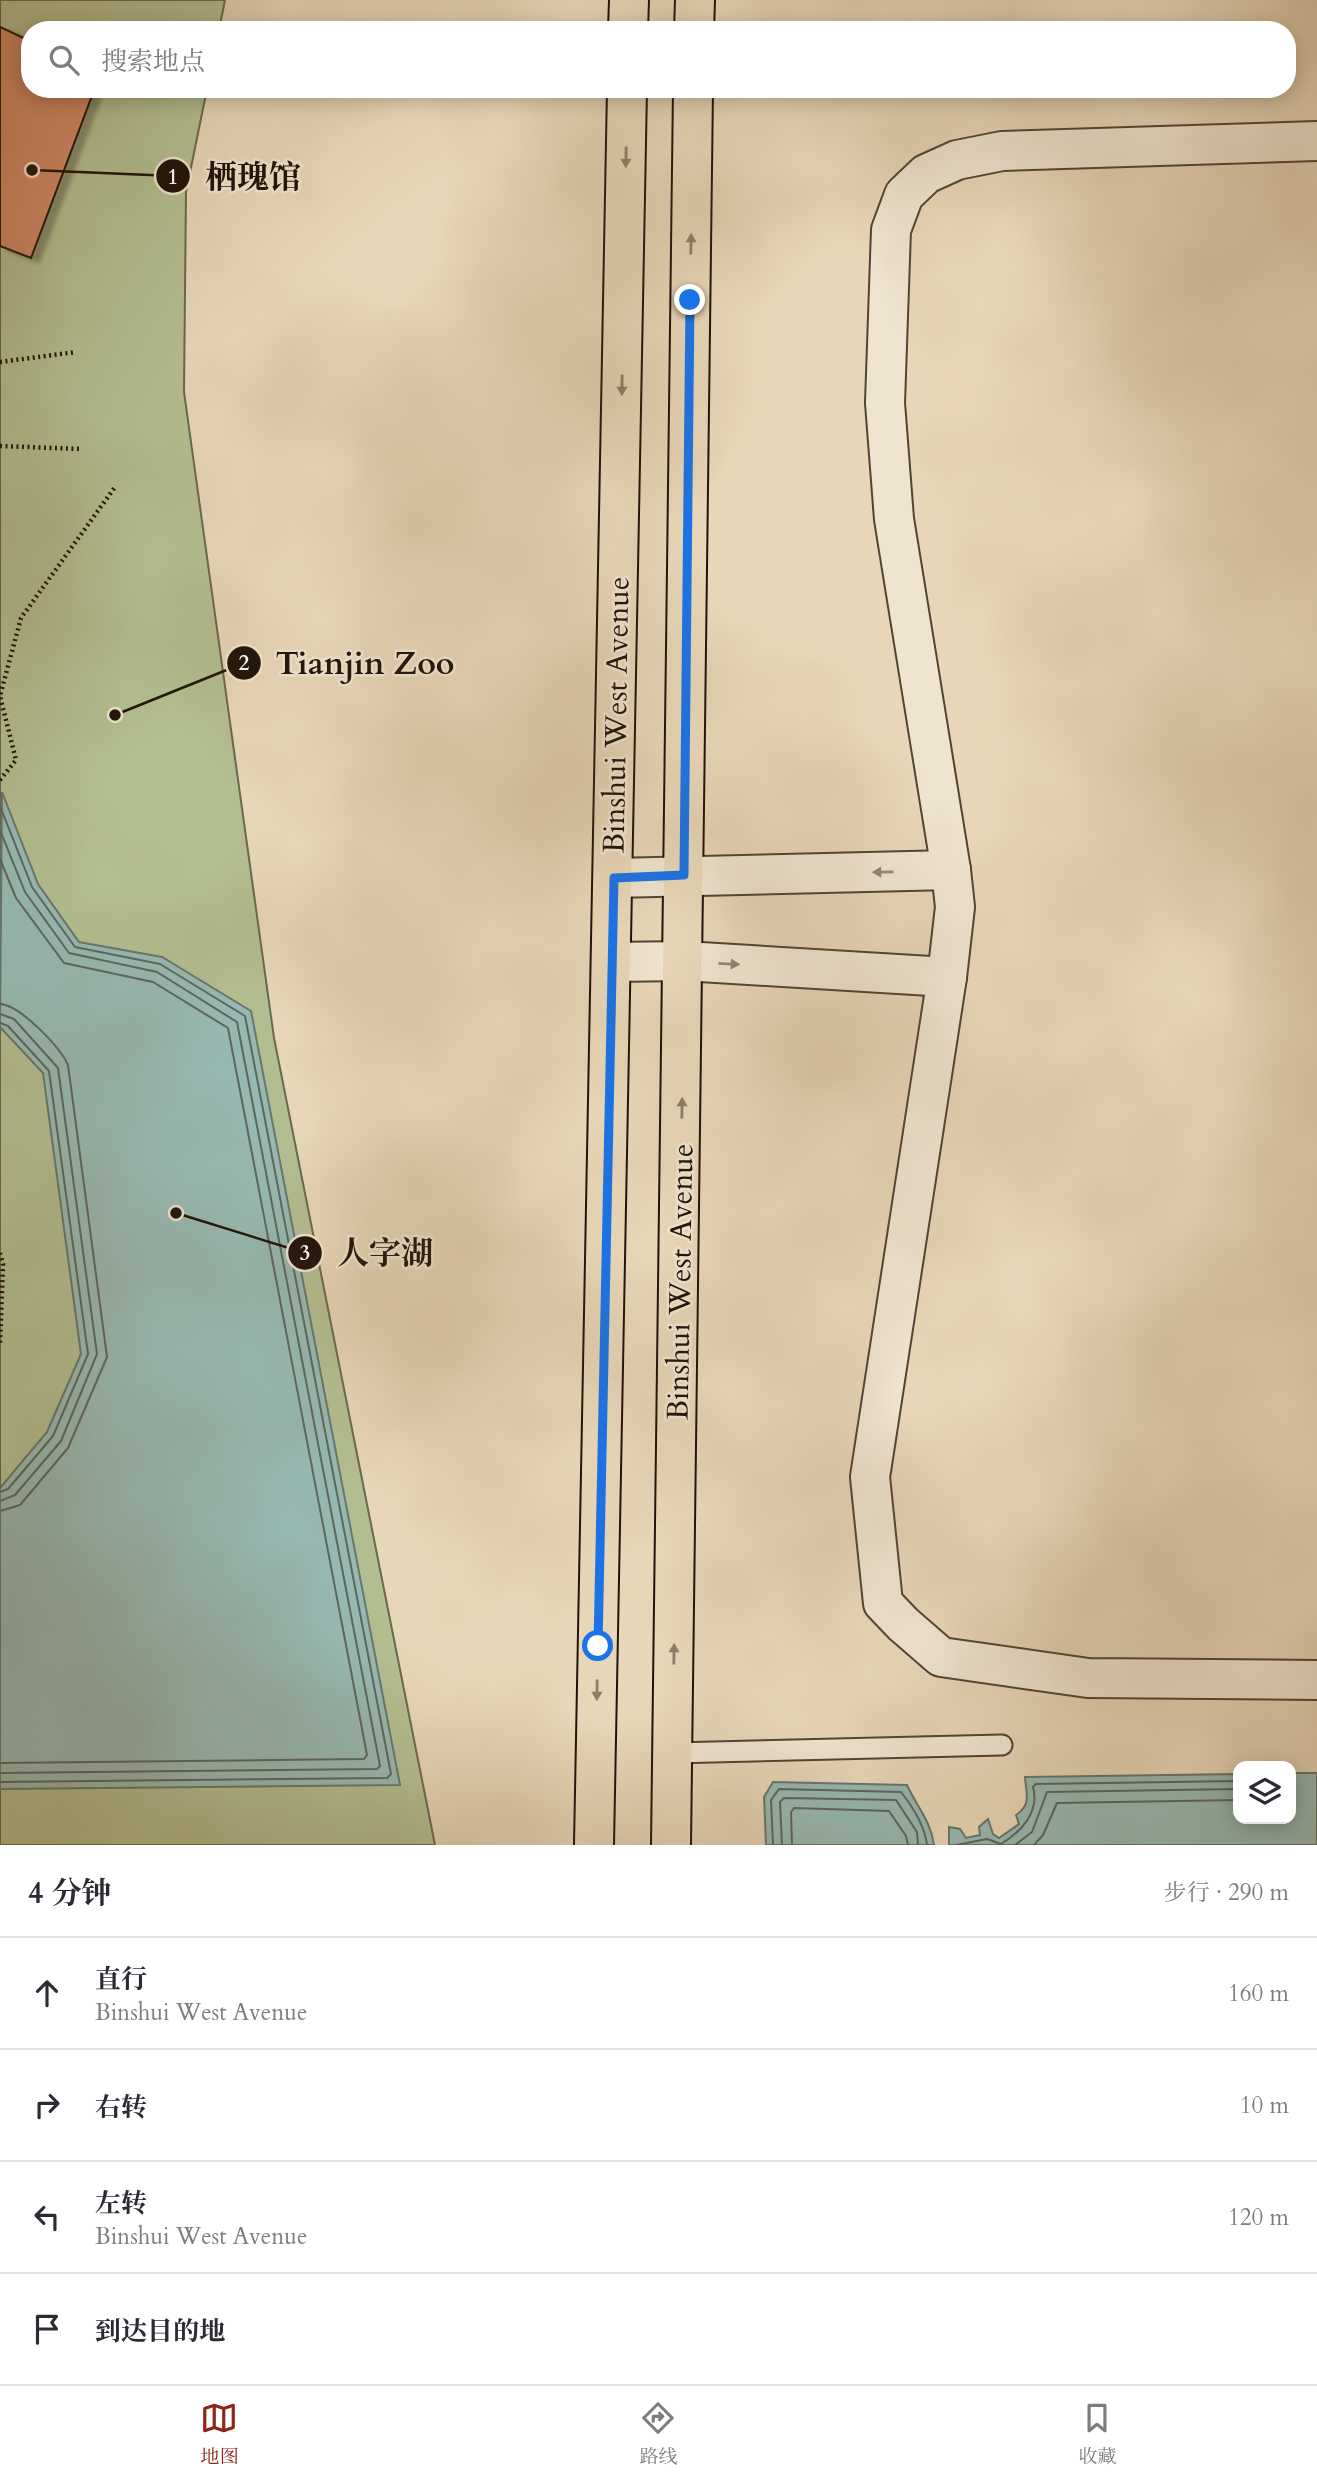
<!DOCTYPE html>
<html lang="zh">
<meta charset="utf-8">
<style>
:root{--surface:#fff;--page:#f7f7f7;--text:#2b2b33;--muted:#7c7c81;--line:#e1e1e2;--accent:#8f2418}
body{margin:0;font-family:Cardo,"Noto Serif SC",serif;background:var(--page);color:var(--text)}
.controls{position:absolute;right:21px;bottom:21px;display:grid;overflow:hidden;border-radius:14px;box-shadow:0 4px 18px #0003}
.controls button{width:63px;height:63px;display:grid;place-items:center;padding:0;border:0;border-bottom:2px solid var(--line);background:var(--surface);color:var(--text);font:35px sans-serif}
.stop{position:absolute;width:21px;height:21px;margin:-16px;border:5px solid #1a73e8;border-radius:50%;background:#fff}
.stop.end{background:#1a73e8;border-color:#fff;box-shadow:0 2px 7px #0008}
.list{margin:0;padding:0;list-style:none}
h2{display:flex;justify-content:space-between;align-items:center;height:91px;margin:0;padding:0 28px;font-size:30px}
h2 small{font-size:23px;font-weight:400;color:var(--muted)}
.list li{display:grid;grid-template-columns:46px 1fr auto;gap:21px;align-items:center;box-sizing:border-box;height:112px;padding:0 28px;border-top:2px solid var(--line)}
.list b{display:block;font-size:26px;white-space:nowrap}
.list p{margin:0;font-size:23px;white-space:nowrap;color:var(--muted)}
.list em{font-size:23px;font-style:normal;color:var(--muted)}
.icon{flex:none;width:38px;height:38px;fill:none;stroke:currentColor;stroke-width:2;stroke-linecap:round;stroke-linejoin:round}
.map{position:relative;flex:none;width:1317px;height:1845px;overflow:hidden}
.search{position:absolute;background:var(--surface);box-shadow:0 4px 18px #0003;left:21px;right:21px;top:21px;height:77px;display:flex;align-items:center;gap:18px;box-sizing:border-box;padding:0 24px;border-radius:28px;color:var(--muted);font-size:26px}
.sheet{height:539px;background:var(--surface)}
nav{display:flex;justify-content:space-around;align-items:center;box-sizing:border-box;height:98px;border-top:2px solid var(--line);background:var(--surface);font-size:19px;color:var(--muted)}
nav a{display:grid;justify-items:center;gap:4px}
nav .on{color:var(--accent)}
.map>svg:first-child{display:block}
.green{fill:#b3be90;stroke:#6a684d;stroke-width:2}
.water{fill:#97b9b2;stroke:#67776f;stroke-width:2}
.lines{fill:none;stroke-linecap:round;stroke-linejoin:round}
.shore{stroke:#5c665e;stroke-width:2}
.building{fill:#cf8865;stroke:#20130a;stroke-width:2;filter:url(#shadow)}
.lane-casing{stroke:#524435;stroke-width:23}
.street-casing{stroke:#524435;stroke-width:42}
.primary-casing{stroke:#20130a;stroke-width:42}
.path{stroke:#20130a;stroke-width:4.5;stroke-dasharray:2 3.5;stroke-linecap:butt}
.lane{stroke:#efe4d0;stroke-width:19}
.street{stroke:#efe4d0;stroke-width:38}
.primary{stroke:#e7d6b7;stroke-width:38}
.oneway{fill:#8d7e69}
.oneway2{fill:#928677}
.route{stroke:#1a73e8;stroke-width:9}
.labels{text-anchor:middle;stroke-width:5;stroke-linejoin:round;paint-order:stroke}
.street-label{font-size:30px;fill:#20130a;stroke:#efe4d0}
.leader{fill:none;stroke:#20130a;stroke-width:2.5}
.callout-dot{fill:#20130a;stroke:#efe4d0;stroke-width:2.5}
.mark-label{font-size:21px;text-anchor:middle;font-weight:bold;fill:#fff}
.callout-label{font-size:32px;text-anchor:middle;font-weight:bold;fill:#20130a;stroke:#efe4d0;stroke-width:5;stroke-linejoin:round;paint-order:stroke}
</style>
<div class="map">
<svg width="1317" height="1845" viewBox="0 0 1317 1845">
<defs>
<filter id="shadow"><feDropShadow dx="8" dy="4.5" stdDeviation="2" flood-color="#0004"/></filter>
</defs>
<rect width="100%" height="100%" fill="#e7d6b7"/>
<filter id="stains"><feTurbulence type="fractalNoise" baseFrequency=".00286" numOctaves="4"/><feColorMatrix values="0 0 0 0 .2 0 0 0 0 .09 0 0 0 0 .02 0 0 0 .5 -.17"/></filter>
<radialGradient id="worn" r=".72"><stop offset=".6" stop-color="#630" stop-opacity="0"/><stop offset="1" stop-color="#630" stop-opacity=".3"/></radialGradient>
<polygon class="green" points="0,0 225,0 219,30 30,30 30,89 207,89 186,192 184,392 274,1038 435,1845 0,1845"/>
<g class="water">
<polygon points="2,792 38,884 79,942 162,957 251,1011 400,1785 0,1789 0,1488 47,1432 81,1354 43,1073 0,1027"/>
<path d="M1291,1773H1317V1845H949V1827L960,1829L966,1838L980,1835L979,1827L988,1819L993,1834L999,1838L1019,1824L1016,1815C1032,1804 1026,1794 1025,1777L1238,1774V1819H1291Z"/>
<path d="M773,1782L907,1785C917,1807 931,1821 934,1845H766L764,1797Z"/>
</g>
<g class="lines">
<g class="shore">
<polyline points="0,806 32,887 75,947 160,964 245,1016 391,1774 387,1778 0,1782"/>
<polyline points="0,830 25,892 69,953 157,972 237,1022 380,1766 377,1769 0,1773"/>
<polyline points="0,859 16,898 64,963 153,982 228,1028 367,1755 364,1759 0,1763"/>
<path d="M0,1004C20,1005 60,1047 68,1065L107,1357L68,1448L20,1505L0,1511"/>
<polyline points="0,1014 14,1019 58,1068 97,1354 61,1441 15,1495 0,1501"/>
<polyline points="0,1023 8,1026 49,1071 88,1354 53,1436 8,1489 0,1492"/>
<path d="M773,1845L771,1800L779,1789L901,1792C912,1806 925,1827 927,1845"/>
<polyline points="782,1845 780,1802 784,1798 896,1800 917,1832 918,1845"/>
<polyline points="792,1845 791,1812 794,1808 889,1811 906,1836 908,1845"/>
<path d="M956,1845L987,1839L1001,1844C1021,1832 1040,1812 1033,1787L1036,1784L1238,1781"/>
<polyline points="1015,1845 1032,1832 1047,1792 1238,1789"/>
<polyline points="1034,1845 1043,1835 1057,1803 1238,1800"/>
</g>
</g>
<polygon class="building" points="0,27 30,41 30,89 82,89 93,93 31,258 0,246"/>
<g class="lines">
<g class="lane-casing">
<polyline id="lane" points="672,1753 1002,1745"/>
</g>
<g class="street-casing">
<g id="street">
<polyline points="1317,141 1002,151 957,160 926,174 904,195 891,230 885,403 894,519 951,870 955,907 947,977 870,1477 883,1603 903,1624 941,1657 1088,1678 1317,1680"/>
<polyline points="613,878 951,870"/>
<polyline points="612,962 684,961 947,977"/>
</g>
</g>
<g class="primary-casing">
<g id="primary">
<polyline points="628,30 629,0"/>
<polyline points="694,30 695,0"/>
<polyline points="594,1845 627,89"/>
<polyline points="671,1845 693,89"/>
</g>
</g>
<g class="path">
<polyline points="0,362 76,352"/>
<polyline points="0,446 81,449"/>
<polyline points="0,780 16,760 0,696 21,618 115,487"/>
<polyline points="0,1253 3,1264 0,1344"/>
</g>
<use href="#lane" class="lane"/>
<use href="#street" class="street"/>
<use href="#primary" class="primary"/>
</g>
<defs><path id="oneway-solid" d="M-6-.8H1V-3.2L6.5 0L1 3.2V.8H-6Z" transform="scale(1.75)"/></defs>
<g class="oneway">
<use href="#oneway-solid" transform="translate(626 157) rotate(91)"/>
<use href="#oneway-solid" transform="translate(691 244) rotate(-89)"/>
<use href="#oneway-solid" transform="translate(622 385) rotate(91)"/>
<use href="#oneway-solid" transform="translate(682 1108) rotate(-89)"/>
<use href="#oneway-solid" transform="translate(674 1654) rotate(-89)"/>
<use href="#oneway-solid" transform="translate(597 1690) rotate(91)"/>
</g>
<g class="oneway2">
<use href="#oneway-solid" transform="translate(883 872) rotate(179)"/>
<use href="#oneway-solid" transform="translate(729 964) rotate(3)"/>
</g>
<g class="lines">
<polyline class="route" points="598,1646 614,878 684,875 690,300"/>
</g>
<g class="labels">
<g class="street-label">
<text transform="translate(616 715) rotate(-89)" y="10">Binshui West Avenue</text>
<text transform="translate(680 1282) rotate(-89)" y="10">Binshui West Avenue</text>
</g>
</g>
<path class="leader" d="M32 170L173 176M115 715L244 663M176 1213L305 1253"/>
<g class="callout-dot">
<circle cx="32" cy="170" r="7"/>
<circle cx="115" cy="715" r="7"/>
<circle cx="176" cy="1213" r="7"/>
<circle cx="173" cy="176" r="18"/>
<circle cx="244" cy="663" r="18"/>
<circle cx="305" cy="1253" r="18"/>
</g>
<g class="mark-label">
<text x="173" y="184">1</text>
<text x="244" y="670">2</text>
<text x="305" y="1260">3</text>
</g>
<g class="callout-label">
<text x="253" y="188">栖瑰馆</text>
<text x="365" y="674">Tianjin Zoo</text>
<text x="385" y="1264">人字湖</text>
</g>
<rect width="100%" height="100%" filter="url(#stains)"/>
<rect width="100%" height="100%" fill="url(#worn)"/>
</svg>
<div class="controls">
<button><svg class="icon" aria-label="layers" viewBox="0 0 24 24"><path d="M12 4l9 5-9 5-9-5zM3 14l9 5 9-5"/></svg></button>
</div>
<div class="stop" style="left:598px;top:1646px"></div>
<div class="stop end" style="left:690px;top:300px"></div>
<div class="search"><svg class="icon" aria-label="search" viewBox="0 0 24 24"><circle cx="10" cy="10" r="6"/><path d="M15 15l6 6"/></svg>搜索地点</div>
</div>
<section class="sheet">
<h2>4 分钟<small>步行 · 290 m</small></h2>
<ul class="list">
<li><svg class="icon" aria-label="ahead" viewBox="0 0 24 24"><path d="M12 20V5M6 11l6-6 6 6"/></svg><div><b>直行</b><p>Binshui West Avenue</p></div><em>160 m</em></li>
<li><svg class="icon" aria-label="right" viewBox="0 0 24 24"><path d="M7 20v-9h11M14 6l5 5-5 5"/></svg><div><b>右转</b></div><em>10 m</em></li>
<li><svg class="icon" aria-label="left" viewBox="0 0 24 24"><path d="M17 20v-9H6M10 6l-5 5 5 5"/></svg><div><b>左转</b><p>Binshui West Avenue</p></div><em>120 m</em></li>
<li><svg class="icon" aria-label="arrive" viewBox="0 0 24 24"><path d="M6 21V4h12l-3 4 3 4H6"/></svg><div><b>到达目的地</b></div></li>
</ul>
</section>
<nav>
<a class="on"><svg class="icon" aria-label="map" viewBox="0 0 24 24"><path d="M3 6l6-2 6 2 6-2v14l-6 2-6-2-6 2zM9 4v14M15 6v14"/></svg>地图</a>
<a><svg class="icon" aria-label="directions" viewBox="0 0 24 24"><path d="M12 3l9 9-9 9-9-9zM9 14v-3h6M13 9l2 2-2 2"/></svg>路线</a>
<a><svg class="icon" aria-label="saved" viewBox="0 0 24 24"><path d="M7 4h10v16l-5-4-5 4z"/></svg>收藏</a>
</nav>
